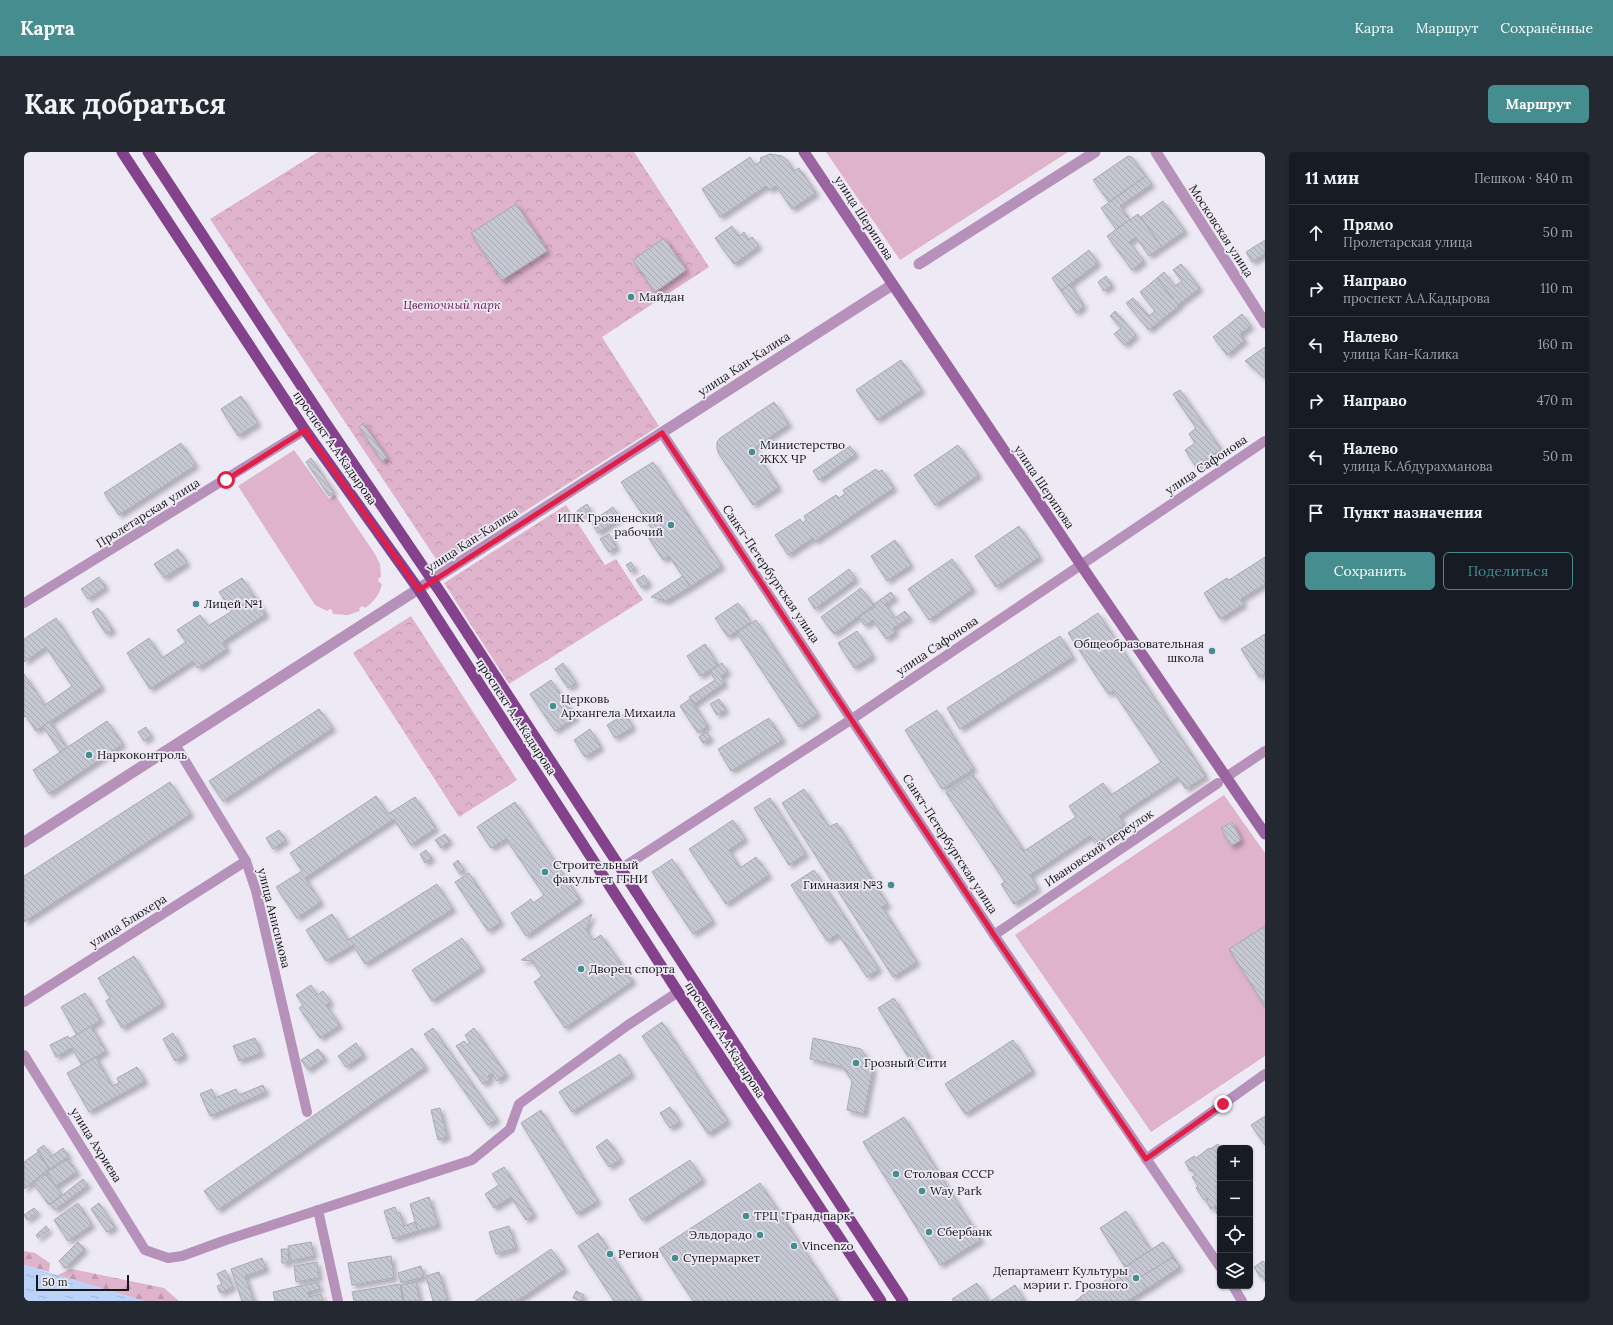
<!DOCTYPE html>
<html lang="ru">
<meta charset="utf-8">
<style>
:root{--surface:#171b24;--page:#242831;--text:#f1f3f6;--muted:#9ea1a6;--line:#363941;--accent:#458d8f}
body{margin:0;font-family:Lora,serif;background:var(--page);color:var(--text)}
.controls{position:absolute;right:12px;bottom:12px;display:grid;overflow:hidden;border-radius:6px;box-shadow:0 1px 3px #0004}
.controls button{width:36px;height:36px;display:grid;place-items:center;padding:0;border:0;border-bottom:1px solid var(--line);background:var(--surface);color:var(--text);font:20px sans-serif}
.scale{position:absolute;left:12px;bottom:10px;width:93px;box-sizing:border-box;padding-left:4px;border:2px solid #171619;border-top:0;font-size:11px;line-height:14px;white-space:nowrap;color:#171619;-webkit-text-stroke:3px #eeeaf5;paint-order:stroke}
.stop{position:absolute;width:12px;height:12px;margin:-9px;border:3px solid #e11d48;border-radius:50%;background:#fff}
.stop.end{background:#e11d48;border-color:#fff;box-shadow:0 1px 4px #0008}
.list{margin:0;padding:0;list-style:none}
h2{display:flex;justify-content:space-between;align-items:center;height:52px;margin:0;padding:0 16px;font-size:17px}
h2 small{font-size:13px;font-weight:400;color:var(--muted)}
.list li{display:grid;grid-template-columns:26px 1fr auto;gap:12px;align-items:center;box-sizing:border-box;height:56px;padding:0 16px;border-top:1px solid var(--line)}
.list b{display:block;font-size:15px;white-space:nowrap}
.list p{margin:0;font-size:13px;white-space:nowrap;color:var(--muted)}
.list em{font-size:13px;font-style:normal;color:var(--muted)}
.actions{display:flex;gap:8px;padding:12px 16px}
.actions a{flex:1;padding:9px 0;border:1px solid var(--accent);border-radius:6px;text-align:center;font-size:14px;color:var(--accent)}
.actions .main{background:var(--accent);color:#fff}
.icon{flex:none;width:22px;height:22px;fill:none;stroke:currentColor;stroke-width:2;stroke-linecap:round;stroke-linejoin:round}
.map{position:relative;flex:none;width:1241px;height:1149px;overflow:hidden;border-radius:6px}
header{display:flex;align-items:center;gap:24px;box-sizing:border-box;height:56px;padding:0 20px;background:var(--accent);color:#fff}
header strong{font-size:19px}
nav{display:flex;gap:22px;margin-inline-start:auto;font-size:14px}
.intro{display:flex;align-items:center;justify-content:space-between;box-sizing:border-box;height:96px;padding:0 24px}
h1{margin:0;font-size:28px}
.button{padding:10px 18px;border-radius:6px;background:var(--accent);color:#fff;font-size:14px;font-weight:700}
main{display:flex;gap:24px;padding:0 24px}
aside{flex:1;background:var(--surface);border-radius:6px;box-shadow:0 1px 3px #0004}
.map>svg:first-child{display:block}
.green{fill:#dfb3cb}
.forest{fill:url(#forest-firs)}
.park{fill:url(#park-crowns)}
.water{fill:url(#water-ripples)}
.building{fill:url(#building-back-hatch);stroke:#a9aab4;filter:url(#shadow)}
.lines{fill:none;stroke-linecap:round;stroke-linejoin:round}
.minor{stroke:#b691ba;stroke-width:10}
.tertiary{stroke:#b691ba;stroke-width:11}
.secondary{stroke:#9a64a0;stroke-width:11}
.primary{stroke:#84428d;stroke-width:11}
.route{stroke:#e11d48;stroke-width:5}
.poi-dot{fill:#458d8f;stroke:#eeeaf5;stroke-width:1.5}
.labels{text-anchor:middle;stroke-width:3.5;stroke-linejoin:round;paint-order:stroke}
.street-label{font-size:12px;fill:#171619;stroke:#eeeaf5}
.poi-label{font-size:12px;fill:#171619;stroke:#eeeaf5;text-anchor:start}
.park-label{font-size:12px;font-style:italic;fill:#66144c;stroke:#eeeaf5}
</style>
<header>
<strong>Карта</strong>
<nav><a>Карта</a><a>Маршрут</a><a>Сохранённые</a></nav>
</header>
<div class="intro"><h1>Как добраться</h1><a class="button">Маршрут</a></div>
<main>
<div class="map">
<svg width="1241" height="1149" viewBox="0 0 1241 1149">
<defs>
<pattern id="forest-firs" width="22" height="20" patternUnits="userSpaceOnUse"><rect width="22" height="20" fill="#dfb3cb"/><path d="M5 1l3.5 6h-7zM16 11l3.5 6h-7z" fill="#bf99ae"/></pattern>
<pattern id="park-crowns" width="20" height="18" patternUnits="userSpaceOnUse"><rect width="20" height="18" fill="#dfb3cb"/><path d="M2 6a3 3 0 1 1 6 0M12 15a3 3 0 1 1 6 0" fill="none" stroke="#bf99ae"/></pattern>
<pattern id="water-ripples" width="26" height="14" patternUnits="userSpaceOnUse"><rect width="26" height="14" fill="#bbd2f9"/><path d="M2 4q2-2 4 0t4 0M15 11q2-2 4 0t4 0" fill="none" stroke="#a0b4d5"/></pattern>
<pattern id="building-back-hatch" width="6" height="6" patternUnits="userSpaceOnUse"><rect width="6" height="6" fill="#c5c7d2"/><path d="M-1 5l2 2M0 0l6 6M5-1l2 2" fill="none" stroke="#a8aab4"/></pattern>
<filter id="shadow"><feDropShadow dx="3.5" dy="3.5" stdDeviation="2" flood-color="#0004"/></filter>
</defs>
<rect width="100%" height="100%" fill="#eeeaf5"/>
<g class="green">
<polygon points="802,0 1044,0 876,108"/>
<path d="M270,298L305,347L311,343L351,402L356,412L357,425L354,427L355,430L358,432C355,443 351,449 341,456L339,454L335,456L336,459L324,463L309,462L308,458L306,457L303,459L291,453L214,334Z"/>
<polygon points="1200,643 1241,701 1241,904 1127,980 991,783"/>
</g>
<g class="forest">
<polygon points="0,1099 11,1101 26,1111 25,1120 0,1113"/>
<polygon points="48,1117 140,1136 155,1149 120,1149 33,1123"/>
</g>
<g class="park">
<polygon points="294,0 610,0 685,115 578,185 635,274 416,413 186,67"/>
<polygon points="542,353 581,413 592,407 619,448 485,532 420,431"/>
<polygon points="387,464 493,628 435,665 329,501"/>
</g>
<polygon class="water" points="0,1113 120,1149 0,1149"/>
<g class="building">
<polygon points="746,2 758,4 763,8 770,19 775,16 792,41 768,57 752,34 746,38 742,34 696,65 678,37 726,5 731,13 737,9 736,6"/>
<polygon points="1104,4 1108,5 1122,24 1085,50 1069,28"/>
<polygon points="1122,24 1128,32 1096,54 1106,68 1092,77 1077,56"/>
<polygon points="1139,49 1161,79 1138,95 1117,65"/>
<polygon points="492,52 523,99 478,128 447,81"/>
<polygon points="1114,62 1138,95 1125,104 1112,85 1105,90 1120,109 1108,118 1083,84"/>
<polygon points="708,74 715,84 720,80 725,88 728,85 735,94 710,112 691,86"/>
<polygon points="640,86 662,118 631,140 609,108"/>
<polygon points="1241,88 1241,102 1228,110 1222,100"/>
<polygon points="1065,98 1074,111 1037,139 1028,126"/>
<polygon points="1157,112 1176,136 1154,153 1133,126 1140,120 1151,134 1158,129 1149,118"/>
<polygon points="1082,124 1088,133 1080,139 1074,130"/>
<polygon points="1133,126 1154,153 1156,153 1125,178 1102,151 1109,146 1125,164 1131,159 1116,140"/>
<polygon points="1046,132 1060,154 1052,161 1037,139"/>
<polygon points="1091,159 1112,183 1101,193 1090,182 1097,176 1086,164"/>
<polygon points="1218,162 1227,174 1216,182 1221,188 1203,203 1189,185"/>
<polygon points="1241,195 1241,226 1221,209"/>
<polygon points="877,208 898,238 853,268 832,238"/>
<polygon points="1156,238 1197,297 1172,315 1161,298 1171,291 1165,282 1172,276 1149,242"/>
<polygon points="217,244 234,271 214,284 197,257"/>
<polygon points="750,250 765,272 729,297 755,335 729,353 695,302 693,297 693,290 696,286"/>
<polygon points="339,271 363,306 358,309 335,275"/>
<polygon points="157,291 172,313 95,363 80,341"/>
<polygon points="934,293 955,323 911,353 890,323"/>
<polygon points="826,294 832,302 795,328 789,319"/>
<polygon points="287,306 310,340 305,344 282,310"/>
<polygon points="629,310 698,414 666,435 645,404 639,408 624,385 630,380 597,330"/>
<polygon points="852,317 854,320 858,318 870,336 791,389 789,386 764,403 751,383 776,367 779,371 782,368 780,364 812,343 815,346 821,342 819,338"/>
<polygon points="563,352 566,357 556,364 553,359"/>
<polygon points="589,355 596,366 574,381 567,370"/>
<polygon points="995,374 1016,405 972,435 951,404"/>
<polygon points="585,382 593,395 585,400 576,387"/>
<polygon points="871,388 887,413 863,429 847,404"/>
<polygon points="154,397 163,411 140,426 130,412"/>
<polygon points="1241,405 1241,432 1217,447 1220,452 1196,467 1180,441 1203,426 1205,428"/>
<polygon points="928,407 949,437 905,468 884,437"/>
<polygon points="607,410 611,417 607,420 602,413"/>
<polygon points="825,417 832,427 791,457 784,447"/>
<polygon points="620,423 625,431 618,436 612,428"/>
<polygon points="659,424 666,435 642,449 627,445"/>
<polygon points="75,425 82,435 64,447 57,437"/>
<polygon points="218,426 242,462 199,490 203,497 174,516 169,509 126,537 103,501 125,486 138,506 162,490 153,478 176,463 184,474 208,459 195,440"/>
<polygon points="837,436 850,453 810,482 797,465"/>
<polygon points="867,440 871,446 861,452 871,466 881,459 886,466 869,476 872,480 862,487 849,468 841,474 835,465 852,454 850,452"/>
<polygon points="714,451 727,470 704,485 691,466"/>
<polygon points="74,456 89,478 82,482 68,460"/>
<polygon points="1074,461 1182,624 1162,637 1154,625 1095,664 1101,673 1072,692 1066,684 1006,723 1014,736 990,752 977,732 981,730 922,641 949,623 1000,699 1052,665 1045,654 1079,631 1087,643 1137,610 1089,539 1084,542 1044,481"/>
<polygon points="32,466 78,535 12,579 2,564 0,565 0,522 21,553 48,534 22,495 0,510 0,487"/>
<polygon points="732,468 794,562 775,575 713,481"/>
<polygon points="833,479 849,504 830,516 814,491"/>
<polygon points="1241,482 1241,521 1235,525 1217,497"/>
<polygon points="1036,484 1049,505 936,577 923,556"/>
<polygon points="681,492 694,513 676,524 663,504"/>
<polygon points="539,511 552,531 544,536 531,517"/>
<polygon points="698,511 704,520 697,524 701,531 670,552 665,545 691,528 686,519"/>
<polygon points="527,528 552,565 531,579 506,542"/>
<polygon points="666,547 684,574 674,581 656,554"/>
<polygon points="695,547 702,558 693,563 686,552"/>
<polygon points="295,557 309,576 199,649 185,629"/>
<polygon points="913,558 950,617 918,637 881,578"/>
<polygon points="601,562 609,575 591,586 583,573"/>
<polygon points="745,566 759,588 707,619 694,597"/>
<polygon points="26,569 43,596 36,600 19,574"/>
<polygon points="83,569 99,592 25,642 9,618"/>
<polygon points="122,575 127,584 120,589 114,580"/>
<polygon points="566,577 577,595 561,605 550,588"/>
<polygon points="683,580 687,586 679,591 675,585"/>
<polygon points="146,630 167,662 0,770 0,724"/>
<polygon points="780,637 805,675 813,671 864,753 858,755 893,810 869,825 758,651"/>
<polygon points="352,644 364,662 391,645 412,676 387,693 370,667 281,726 297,750 273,766 252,735 278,719 266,701"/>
<polygon points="746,646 782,702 765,713 730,656"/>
<polygon points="491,650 556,747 502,784 487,761 507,747 509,751 520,743 482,687 467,696 453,675"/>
<polygon points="709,668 721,687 705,698 716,716 732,705 745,723 702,752 665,697"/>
<polygon points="1208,670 1217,688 1207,694 1197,676"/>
<polygon points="255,678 262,688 249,697 242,686"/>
<polygon points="421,682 426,689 417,696 411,688"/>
<polygon points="402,698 408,706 401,711 396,702"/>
<polygon points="648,707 689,769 669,782 628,720"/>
<polygon points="434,708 440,718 436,722 429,712"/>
<polygon points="790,718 855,817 843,825 814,782 803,789 767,733"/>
<polygon points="445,721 477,770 464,779 431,730"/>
<polygon points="413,732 429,757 341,812 329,793 302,809 282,778 308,762 324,788"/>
<polygon points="568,762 562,778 569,788 577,783 609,829 541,876 510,830 518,824 508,809 497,808"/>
<polygon points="1241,774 1241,854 1205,797"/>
<polygon points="438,786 458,816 408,849 388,818"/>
<polygon points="110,804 139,851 98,876 82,849 86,846 74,826"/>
<polygon points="287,833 293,843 299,839 307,850 302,853 316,873 296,886 275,856 279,853 272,843"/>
<polygon points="61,841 77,868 53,883 37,855"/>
<polygon points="870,846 905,904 889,913 854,856"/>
<polygon points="638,870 704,969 684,982 618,884"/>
<polygon points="67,874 82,899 58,913 48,896 32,905 26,893 44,884 45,887"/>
<polygon points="409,876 473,967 464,973 400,882"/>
<polygon points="450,876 482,922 473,929 468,921 464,924 467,927 459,932 432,894 440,889 443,893 446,891 441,883"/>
<polygon points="149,881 161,903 151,909 139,887"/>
<polygon points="231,886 237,901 215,909 209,894"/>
<polygon points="789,886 837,897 849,917 840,962 823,958 828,929 819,915 786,907"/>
<polygon points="989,888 1009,919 941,962 921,932"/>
<polygon points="332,891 340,903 322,915 314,904"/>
<polygon points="388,896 402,915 194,1058 180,1039"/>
<polygon points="294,897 301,906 284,918 277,908"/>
<polygon points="596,902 608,922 548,960 535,940"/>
<polygon points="72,905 88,934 95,931 93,926 113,915 121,929 65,960 43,921"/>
<polygon points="239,933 242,940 186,964 176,942 188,937 191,946 212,937 215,943"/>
<polygon points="646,955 656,970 646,976 636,961"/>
<polygon points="416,956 423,985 414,988 407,958"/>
<polygon points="517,958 574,1049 553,1062 497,971"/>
<polygon points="1241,964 1241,993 1227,973"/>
<polygon points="880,965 957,1088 916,1113 839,990"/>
<polygon points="583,987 597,1007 585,1015 572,995"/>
<polygon points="1194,992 1197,996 1196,1066 1192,1060 1194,1059 1191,1054 1187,1057 1182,1049 1184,1048 1183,1046 1180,1048 1172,1036 1174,1034 1168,1025 1172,1023 1169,1018 1166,1019 1161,1010 1170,1004 1172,1006 1185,996 1186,997"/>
<polygon points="20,993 28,1004 39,996 45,1004 26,1017 13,998"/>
<polygon points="14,1000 25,1017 0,1037 0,1010"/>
<polygon points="44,1007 53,1020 32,1034 23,1020"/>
<polygon points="666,1008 679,1028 618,1068 605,1047"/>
<polygon points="480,1015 510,1062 502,1068 487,1045 470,1056 461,1042 475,1033 468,1022"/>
<polygon points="22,1022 38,1043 25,1053 9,1031"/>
<polygon points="59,1027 64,1033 31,1058 27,1052"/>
<polygon points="736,1031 814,1149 669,1149 635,1097"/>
<polygon points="405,1045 414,1073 394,1079 386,1052"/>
<polygon points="54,1051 68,1073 44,1089 30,1068"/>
<polygon points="75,1051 91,1075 83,1080 67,1057"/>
<polygon points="371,1055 373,1061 376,1061 380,1074 391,1070 394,1079 369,1087 360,1059"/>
<polygon points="10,1056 14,1060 3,1068 0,1063"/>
<polygon points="1102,1059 1127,1098 1101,1115 1076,1076"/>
<polygon points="22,1074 25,1078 14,1086 12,1083"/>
<polygon points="485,1074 492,1096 472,1102 465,1080"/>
<polygon points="574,1081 617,1149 590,1149 554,1094"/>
<polygon points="54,1090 61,1097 41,1116 35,1109"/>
<polygon points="287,1090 290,1104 267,1109 264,1094"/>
<polygon points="1139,1090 1156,1115 1104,1149 1051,1149"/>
<polygon points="1139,1090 1156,1115 1104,1149 1059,1149 1056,1145"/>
<polygon points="257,1097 264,1097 265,1111 258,1111"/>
<polygon points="527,1097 541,1117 493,1149 451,1149"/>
<polygon points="367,1104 370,1126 328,1133 324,1111"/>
<polygon points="1149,1105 1156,1115 1123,1137 1115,1126"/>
<polygon points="238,1106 242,1117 221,1124 230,1149 218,1149 207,1117"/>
<polygon points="1239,1109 1241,1111 1241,1129 1238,1123 1236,1125 1230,1115"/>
<polygon points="293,1110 295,1126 272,1130 270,1114"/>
<polygon points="397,1114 400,1125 377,1131 374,1121"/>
<polygon points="201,1118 209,1135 196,1141 193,1134 198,1132 193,1122"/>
<polygon points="415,1120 424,1149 409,1149 402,1124"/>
<polygon points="294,1130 296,1137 284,1140 285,1145 297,1142 299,1149 251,1149 249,1140"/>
<polygon points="392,1130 396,1149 380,1149 377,1133"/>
<polygon points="953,1131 965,1149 929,1149 928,1147"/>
<polygon points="376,1132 379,1149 330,1149 328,1140"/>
<polygon points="991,1133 1001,1149 967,1149"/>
<polygon points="552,1139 560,1143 557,1149 549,1146"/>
</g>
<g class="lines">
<g class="minor">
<polyline points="638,281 970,783 1196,1115"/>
<polyline points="0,451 281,278"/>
<polyline points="152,594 222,709 232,739 283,960"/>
<polyline points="1202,625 1241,599"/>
<polyline points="598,716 828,567 1241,289"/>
<polyline points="970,783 1194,631"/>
<polyline points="0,850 222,709"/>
<polyline points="0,903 121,1098 144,1106 158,1104 202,1088 448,1008 486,977 495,952 604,873 654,840"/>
<polyline points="1122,1007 1241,922"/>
<polyline points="294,1058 314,1149"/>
<polyline points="1209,1134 1218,1149"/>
</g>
<g class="tertiary">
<polyline points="1132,0 1241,171"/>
<polyline points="895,112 1071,0"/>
<polyline points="0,690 868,133"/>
</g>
<polyline class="secondary" points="780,0 1057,413 1241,682"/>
<g class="primary">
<polyline points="98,0 281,278 395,438 654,840 857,1149"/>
<polyline points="124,0 299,267 421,447 879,1149"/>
</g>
</g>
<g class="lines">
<polyline class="route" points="202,328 281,278 395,438 638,281 970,783 1122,1007 1199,952"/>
</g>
<g class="poi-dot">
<circle cx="607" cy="145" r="4"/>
<circle cx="728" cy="300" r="4"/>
<circle cx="647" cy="373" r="4"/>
<circle cx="172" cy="452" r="4"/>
<circle cx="1188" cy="499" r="4"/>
<circle cx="529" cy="554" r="4"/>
<circle cx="65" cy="603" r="4"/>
<circle cx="521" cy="720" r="4"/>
<circle cx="867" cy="733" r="4"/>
<circle cx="557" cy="817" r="4"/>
<circle cx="832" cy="911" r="4"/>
<circle cx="872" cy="1022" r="4"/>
<circle cx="898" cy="1039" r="4"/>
<circle cx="722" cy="1064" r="4"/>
<circle cx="905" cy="1080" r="4"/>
<circle cx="736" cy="1083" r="4"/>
<circle cx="770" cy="1094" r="4"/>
<circle cx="586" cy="1102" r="4"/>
<circle cx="651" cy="1106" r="4"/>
<circle cx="1112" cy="1126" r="4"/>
</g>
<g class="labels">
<g class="street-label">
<text transform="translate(840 66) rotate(57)" y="4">улица Шерипова</text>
<text transform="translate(1197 79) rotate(57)" y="4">Московская улица</text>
<text transform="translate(720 212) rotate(-33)" y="4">улица Кан-Калика</text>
<text transform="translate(311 296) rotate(55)" y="4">проспект А.А.Кадырова</text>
<text transform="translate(1182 313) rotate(-34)" y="4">улица Сафонова</text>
<text transform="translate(1020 335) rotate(56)" y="4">улица Шерипова</text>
<text transform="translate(124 361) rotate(-32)" y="4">Пролетарская улица</text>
<text transform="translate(448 388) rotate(-33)" y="4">улица Кан-Калика</text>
<text transform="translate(747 422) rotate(56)" y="4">Санкт-Петербургская улица</text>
<text transform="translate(913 494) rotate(-34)" y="4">улица Сафонова</text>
<text transform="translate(492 565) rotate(57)" y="4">проспект А.А.Кадырова</text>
<text transform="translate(926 692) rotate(57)" y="4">Санкт-Петербургская улица</text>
<text transform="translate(1075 696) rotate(-34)" y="4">Ивановский переулок</text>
<text transform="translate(250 766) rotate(76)" y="4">улица Анисимова</text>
<text transform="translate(104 769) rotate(-32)" y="4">улица Блюхера</text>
<text transform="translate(701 888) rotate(57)" y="4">проспект А.А.Кадырова</text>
<text transform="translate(72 993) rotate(58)" y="4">улица Ахриева</text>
</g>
<g class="poi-label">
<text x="615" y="149">Майдан</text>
<text x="736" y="297">Министерство<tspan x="736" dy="14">ЖКХ ЧР</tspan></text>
<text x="639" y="370" text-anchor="end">ИПК Грозненский<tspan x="639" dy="14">рабочий</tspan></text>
<text x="180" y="456">Лицей №1</text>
<text x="1180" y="496" text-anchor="end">Общеобразовательная<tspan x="1180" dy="14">школа</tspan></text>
<text x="537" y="551">Церковь<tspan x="537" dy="14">Архангела Михаила</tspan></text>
<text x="73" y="607">Наркоконтроль</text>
<text x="529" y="717">Строительный<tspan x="529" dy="14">факультет ГГНИ</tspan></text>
<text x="859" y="737" text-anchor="end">Гимназия №3</text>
<text x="565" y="821">Дворец спорта</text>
<text x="840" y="915">Грозный Сити</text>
<text x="880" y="1026">Столовая СССР</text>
<text x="906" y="1043">Way Park</text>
<text x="730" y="1068">ТРЦ "Гранд парк"</text>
<text x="913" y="1084">Сбербанк</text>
<text x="728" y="1087" text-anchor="end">Эльдорадо</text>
<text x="778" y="1098">Vincenzo</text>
<text x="594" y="1106">Регион</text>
<text x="659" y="1110">Супермаркет</text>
<text x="1104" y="1123" text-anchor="end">Департамент Культуры<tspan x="1104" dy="14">мэрии г. Грозного</tspan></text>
</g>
<g class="park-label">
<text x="428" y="157">Цветочный парк</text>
</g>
</g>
</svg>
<div class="controls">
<button>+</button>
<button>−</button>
<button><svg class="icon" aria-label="locate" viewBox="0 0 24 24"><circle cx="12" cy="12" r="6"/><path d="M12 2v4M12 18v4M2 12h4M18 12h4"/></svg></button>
<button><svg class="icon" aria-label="layers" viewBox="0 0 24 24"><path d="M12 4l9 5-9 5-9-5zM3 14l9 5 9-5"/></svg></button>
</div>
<div class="scale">50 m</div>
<div class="stop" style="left:202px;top:328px"></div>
<div class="stop end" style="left:1199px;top:952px"></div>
</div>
<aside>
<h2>11 мин<small>Пешком · 840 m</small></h2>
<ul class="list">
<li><svg class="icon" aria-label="ahead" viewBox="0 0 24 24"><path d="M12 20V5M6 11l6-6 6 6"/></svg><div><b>Прямо</b><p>Пролетарская улица</p></div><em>50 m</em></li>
<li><svg class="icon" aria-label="right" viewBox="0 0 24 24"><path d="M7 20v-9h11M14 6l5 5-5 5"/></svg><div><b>Направо</b><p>проспект А.А.Кадырова</p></div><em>110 m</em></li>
<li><svg class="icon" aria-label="left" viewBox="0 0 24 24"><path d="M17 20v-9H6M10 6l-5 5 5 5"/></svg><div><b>Налево</b><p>улица Кан-Калика</p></div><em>160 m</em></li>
<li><svg class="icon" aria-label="right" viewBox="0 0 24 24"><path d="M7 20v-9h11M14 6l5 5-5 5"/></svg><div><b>Направо</b></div><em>470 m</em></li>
<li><svg class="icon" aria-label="left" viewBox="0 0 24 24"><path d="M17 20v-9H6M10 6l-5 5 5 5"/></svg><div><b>Налево</b><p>улица К.Абдурахманова</p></div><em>50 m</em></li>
<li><svg class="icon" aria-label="arrive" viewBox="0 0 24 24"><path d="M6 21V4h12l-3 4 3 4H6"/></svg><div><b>Пункт назначения</b></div></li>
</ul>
<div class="actions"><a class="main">Сохранить</a><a>Поделиться</a></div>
</aside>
</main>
